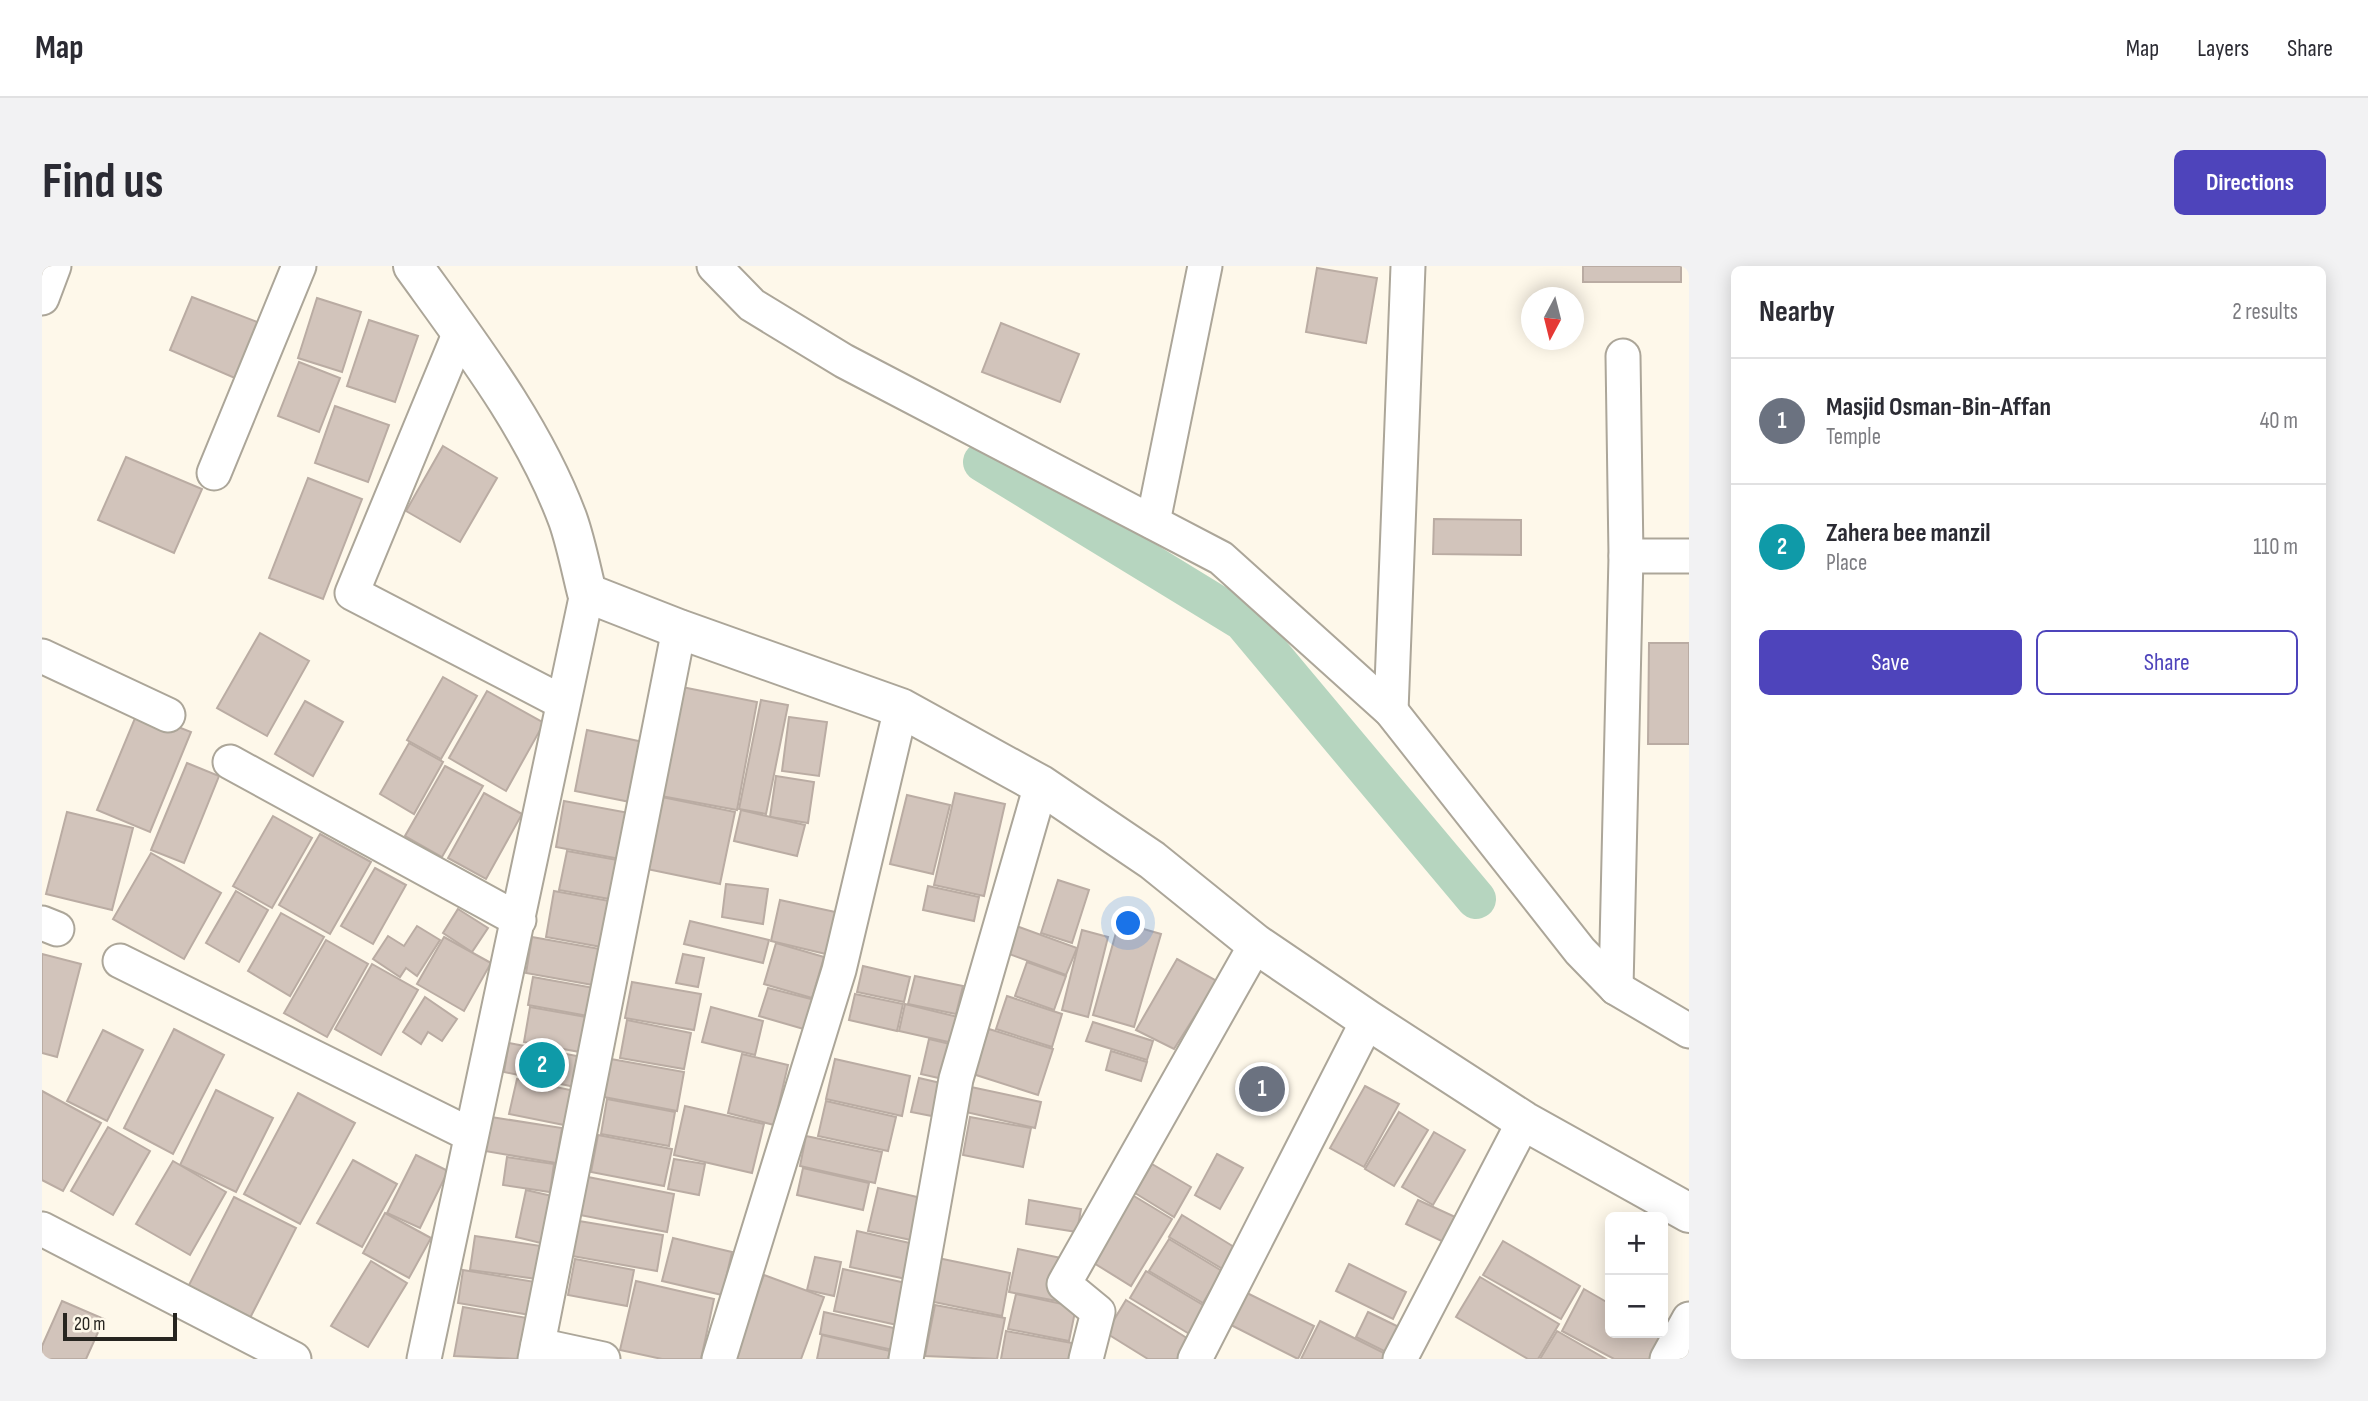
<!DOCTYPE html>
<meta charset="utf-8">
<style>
:root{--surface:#fff;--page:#f2f2f3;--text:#2b2b33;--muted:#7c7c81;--line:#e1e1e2;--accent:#4e44bb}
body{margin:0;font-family:"Sofia Sans Condensed",sans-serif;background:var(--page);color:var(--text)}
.controls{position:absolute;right:21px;bottom:21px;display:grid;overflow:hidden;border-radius:10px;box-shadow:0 4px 18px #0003}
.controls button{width:63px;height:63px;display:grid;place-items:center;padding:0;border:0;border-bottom:2px solid var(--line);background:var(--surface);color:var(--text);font:35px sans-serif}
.compass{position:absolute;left:1479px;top:21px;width:63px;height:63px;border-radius:50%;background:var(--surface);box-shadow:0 4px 18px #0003;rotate:187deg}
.scale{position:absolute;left:21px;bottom:18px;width:114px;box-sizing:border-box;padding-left:7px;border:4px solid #272520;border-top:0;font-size:19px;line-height:24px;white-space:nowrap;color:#272520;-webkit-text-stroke:5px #fef8ea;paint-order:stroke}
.you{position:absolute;left:1087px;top:658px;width:24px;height:24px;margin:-18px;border:5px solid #fff;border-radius:50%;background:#1a73e8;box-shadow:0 0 0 10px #1a73e833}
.badge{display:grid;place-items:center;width:46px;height:46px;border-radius:50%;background:var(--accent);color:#fff;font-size:23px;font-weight:700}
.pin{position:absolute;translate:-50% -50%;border:4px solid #fff;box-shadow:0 2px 7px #0006}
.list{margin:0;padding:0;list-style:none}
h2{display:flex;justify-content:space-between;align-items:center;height:91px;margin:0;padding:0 28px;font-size:30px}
h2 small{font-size:23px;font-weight:400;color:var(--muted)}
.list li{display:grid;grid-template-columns:46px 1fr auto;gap:21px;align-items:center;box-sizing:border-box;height:126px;padding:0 28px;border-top:2px solid var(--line)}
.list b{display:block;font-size:26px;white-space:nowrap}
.list p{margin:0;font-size:23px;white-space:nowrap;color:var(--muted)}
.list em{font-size:23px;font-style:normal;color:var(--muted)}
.actions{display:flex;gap:14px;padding:21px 28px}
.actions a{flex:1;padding:16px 0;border:2px solid var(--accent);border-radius:10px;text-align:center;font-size:24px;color:var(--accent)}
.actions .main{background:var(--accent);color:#fff}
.map{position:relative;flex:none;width:1647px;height:1093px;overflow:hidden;border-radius:10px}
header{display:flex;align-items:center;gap:42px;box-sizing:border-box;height:98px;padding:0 35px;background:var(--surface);border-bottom:2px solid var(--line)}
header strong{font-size:33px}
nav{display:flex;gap:38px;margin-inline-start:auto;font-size:24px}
.intro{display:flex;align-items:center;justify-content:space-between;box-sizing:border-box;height:168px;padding:0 42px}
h1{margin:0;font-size:49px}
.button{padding:18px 32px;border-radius:10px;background:var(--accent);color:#fff;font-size:24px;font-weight:700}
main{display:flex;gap:42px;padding:0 42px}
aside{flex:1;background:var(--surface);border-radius:10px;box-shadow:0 4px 18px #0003}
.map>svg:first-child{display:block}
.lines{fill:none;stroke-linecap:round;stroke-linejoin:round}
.canal{stroke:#b6d5bf;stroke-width:40}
.building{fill:#d2c4bb;stroke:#baaca3;stroke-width:2}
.street-casing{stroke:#aca699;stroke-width:37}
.secondary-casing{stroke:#aca699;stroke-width:42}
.street{stroke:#fff;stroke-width:33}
.secondary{stroke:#fff;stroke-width:38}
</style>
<header>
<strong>Map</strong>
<nav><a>Map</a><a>Layers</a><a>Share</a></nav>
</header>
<div class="intro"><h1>Find us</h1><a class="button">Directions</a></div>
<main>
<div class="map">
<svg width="1647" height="1093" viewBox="0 0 1647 1093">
<rect width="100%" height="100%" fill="#fef8ea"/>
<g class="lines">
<polyline class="canal" points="941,196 1201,355 1434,633"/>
</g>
<g class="building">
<rect x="1541" y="0" width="98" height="16"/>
<polygon points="1275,2 1335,12 1324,77 1264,66"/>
<polygon points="150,31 231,62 202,116 128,84"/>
<polygon points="275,32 319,46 300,106 256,92"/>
<polygon points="327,54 376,70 353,136 305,120"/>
<polygon points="959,57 1037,88 1018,136 940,106"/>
<polygon points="257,96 298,112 277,166 236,150"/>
<polygon points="293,140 347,159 326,216 273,197"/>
<polygon points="401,180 455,212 418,276 364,245"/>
<polygon points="84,191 160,223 132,287 56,254"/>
<polygon points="266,212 320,233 281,333 227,312"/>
<polygon points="1392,253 1479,254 1479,289 1391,288"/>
<polygon points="218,367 267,395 225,470 175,442"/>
<polygon points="1607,377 1647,377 1647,478 1606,478"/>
<polygon points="401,411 435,430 399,493 365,474"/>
<polygon points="640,421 715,436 695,544 619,530"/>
<polygon points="445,425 502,457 464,525 407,492"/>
<polygon points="719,434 746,439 724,548 697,543"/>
<polygon points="263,435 301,456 271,510 233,488"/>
<polygon points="96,445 149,466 108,566 55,544"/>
<polygon points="747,451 785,456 777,510 740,505"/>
<polygon points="545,464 606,477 593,537 533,525"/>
<polygon points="367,477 401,496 372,548 338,528"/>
<polygon points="145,497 177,510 142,597 109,584"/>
<polygon points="403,500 441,520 400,591 363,570"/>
<polygon points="734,510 772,516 766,557 728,551"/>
<polygon points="442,527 480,548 444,613 406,592"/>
<polygon points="913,527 963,538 942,630 892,619"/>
<polygon points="865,529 908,539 891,608 848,598"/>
<polygon points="615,530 693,546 678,618 600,602"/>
<polygon points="522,535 587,547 578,593 514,581"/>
<polygon points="699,544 763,559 755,590 692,575"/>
<polygon points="25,546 91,562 70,644 4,628"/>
<polygon points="231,550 270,572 230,642 191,620"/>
<polygon points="278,568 329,596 288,668 237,639"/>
<polygon points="525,585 581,595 573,634 517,624"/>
<polygon points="109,587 179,627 142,693 71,653"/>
<polygon points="333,602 364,619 331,678 299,660"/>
<polygon points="1016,614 1047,624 1030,677 999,667"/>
<polygon points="684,618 726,623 721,658 680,651"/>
<polygon points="886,620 937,631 932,655 881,644"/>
<polygon points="194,625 226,644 197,696 164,677"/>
<polygon points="512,625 573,636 565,682 504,671"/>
<polygon points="738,634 798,647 788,689 729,675"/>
<polygon points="416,643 446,662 430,686 401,667"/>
<polygon points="239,647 282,671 248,730 206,705"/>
<polygon points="648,655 727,674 721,697 642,678"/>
<polygon points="1077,656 1119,668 1092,761 1051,749"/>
<polygon points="969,658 1035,682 1024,709 959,685"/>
<polygon points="375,660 398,674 375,710 364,702 358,711 331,693 346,670 362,680"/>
<polygon points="1040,664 1066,671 1046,751 1020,744"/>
<polygon points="402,671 449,697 422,745 375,718"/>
<polygon points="490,671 558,683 551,719 484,707"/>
<polygon points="284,674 326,698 285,771 242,747"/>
<polygon points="734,677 782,691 770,732 722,718"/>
<polygon points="0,688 39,698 15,791 0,787"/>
<polygon points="641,688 662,692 656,721 634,717"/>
<polygon points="1135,693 1175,715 1132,783 1094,764"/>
<polygon points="985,696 1024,710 1012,744 973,730"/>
<polygon points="330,698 376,724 339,789 293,763"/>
<polygon points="821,700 868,711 862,736 815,726"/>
<polygon points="873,710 921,720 914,748 866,738"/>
<polygon points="491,711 552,722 546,750 486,739"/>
<polygon points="590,716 659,728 652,764 583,752"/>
<polygon points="726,722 773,734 765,764 717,750"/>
<polygon points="813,728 861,738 855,765 807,754"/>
<polygon points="965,730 1020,748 1010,781 954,763"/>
<polygon points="383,731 415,753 400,775 386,766 379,778 361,766"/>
<polygon points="863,738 916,751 911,777 857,765"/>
<polygon points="488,741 544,751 538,786 482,776"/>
<polygon points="669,741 721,755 713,789 660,776"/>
<polygon points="585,754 649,767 642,803 578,792"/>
<polygon points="1051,756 1111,775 1105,794 1044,775"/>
<polygon points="132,763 182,789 131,888 82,862"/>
<polygon points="947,763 1011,783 996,829 931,808"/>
<polygon points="61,764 101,784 65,855 25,835"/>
<polygon points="887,773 908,778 901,813 879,808"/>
<polygon points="467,777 540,791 533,821 462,806"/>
<polygon points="1069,785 1105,796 1099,815 1064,804"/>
<polygon points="700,788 746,799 732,859 686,847"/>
<polygon points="569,793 642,806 635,845 562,831"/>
<polygon points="793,793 868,810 860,850 784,833"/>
<polygon points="877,812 903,818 895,851 869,846"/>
<polygon points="475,813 533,825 527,860 467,848"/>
<polygon points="1323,820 1357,838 1322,901 1288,882"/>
<polygon points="929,821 999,836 993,862 924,846"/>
<polygon points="174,824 231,852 194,926 138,899"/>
<polygon points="0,825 59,857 21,925 0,914"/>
<polygon points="256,827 313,857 258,958 202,928"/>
<polygon points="565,833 633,846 627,880 559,868"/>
<polygon points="784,835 854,851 846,885 776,870"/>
<polygon points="643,840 722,858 710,907 632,889"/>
<polygon points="1357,846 1386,864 1352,920 1323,903"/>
<polygon points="449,851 520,862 514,897 443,885"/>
<polygon points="928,851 989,862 981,901 921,889"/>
<polygon points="66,861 108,885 71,949 29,925"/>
<polygon points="1392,866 1423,884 1391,939 1360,921"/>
<polygon points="556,869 630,883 622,920 549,906"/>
<polygon points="764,870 840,886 833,917 758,900"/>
<polygon points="1175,888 1201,902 1178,943 1153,929"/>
<polygon points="374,889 406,905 378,962 345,947"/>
<polygon points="465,891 512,898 508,926 461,919"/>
<polygon points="632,893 663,898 657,929 626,923"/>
<polygon points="311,894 355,918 320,981 275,957"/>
<polygon points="131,895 184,926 148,989 94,958"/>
<polygon points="1110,898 1149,921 1132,951 1093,927"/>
<polygon points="761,902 827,917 821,944 755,929"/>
<polygon points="546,911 632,928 625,966 538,949"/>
<polygon points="836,922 884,933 874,975 826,965"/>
<polygon points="484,924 510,930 499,977 474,971"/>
<polygon points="1082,924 1130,953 1089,1020 1042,991"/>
<polygon points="192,931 254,962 207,1054 145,1023"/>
<polygon points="987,934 1039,943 1035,966 984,958"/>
<polygon points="1376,934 1422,955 1410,980 1364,958"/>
<polygon points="343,947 389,972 367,1012 321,987"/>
<polygon points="1140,949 1197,984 1184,1005 1127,971"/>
<polygon points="537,955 621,969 615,1005 530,990"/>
<polygon points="815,965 872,978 864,1013 808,1001"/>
<polygon points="433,970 499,980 495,1013 428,1004"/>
<polygon points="631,972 690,986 680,1029 620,1015"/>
<polygon points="1127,973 1180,1005 1161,1037 1107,1005"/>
<polygon points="1461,975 1538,1020 1519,1053 1441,1009"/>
<polygon points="976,983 1024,993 1015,1035 967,1026"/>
<polygon points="773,991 799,996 792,1030 765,1024"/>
<polygon points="896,992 968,1007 960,1050 887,1035"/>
<polygon points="533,993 592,1004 585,1040 526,1029"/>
<polygon points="329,995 365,1017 326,1081 289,1060"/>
<polygon points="1307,998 1364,1026 1351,1053 1294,1025"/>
<polygon points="801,1003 864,1017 855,1059 792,1045"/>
<polygon points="421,1004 493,1016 488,1049 416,1037"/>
<polygon points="1104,1005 1166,1042 1149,1069 1088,1032"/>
<polygon points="722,1009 782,1031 759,1093 690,1093"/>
<polygon points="1438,1011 1517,1058 1496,1093 1486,1093 1414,1051"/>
<polygon points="594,1015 672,1033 659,1093 620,1093 578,1084"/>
<polygon points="1542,1023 1568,1038 1568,1067 1621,1065 1627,1069 1614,1093 1572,1093 1520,1065"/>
<polygon points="1203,1026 1272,1060 1256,1093 1187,1058"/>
<polygon points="974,1028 1034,1041 1027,1075 966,1063"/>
<polygon points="1084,1034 1148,1074 1136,1093 1106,1093 1064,1067"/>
<polygon points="20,1035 62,1053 44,1093 0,1093 0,1080"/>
<polygon points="893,1039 963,1052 955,1093 883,1090"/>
<polygon points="421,1041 485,1052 478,1093 412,1090"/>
<polygon points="782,1046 856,1063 851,1084 778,1068"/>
<polygon points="1326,1046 1363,1064 1350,1089 1314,1071"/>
<polygon points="1278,1055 1346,1089 1344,1093 1259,1093"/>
<polygon points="964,1065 1030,1077 1027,1093 959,1093"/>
<polygon points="1515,1065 1564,1093 1498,1093"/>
<polygon points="780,1069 848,1085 846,1093 775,1093"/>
</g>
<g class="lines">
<g class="street-casing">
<g id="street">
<polyline points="672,0 710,39 802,95 1179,292 1349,445 1538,685 1574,722 1647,765"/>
<polyline points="0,32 12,0"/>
<polyline points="418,66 310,327 520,436"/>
<polyline points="1581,90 1584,290"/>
<polyline points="172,207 257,0"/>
<polyline points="1111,256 1163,0"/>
<polyline points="0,390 126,449"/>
<polyline points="1349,445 1366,0"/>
<polyline points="188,496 477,654"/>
<polyline points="0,657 15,663"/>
<polyline points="78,695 429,869"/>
<polyline points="1574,722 1584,290 1647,290"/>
<polyline points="0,963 252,1093"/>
<polyline points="496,1079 561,1093"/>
<polyline points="382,1093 545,327"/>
<polyline points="493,1093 637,363"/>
<polyline points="677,1093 797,704 859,442"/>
<polyline points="864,1093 914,813 999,519"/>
<polyline points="1044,1093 1056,1046 1022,1018 1214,678"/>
<polyline points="1153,1093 1326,754"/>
<polyline points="1358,1093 1482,855"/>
<polyline points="1625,1093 1647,1053"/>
</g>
</g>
<g class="secondary-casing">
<path id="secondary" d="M371,0C428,79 492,162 526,254C534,277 539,303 545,327L637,363L859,442L999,519L1110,594L1214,678L1326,754L1482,855L1647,947"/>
</g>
<use href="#street" class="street"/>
<use href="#secondary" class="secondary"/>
</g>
</svg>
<div class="controls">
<button>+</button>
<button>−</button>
</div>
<svg class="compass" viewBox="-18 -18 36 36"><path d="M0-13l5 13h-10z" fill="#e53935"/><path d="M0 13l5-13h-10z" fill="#7c7c81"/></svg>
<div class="scale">20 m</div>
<div class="you"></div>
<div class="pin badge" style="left:1220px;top:823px;background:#6b7280">1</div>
<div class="pin badge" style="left:500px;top:799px;background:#0f9aa8">2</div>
</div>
<aside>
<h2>Nearby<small>2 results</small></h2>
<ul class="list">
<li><span class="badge" style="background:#6b7280">1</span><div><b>Masjid Osman-Bin-Affan</b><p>Temple</p></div><em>40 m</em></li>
<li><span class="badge" style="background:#0f9aa8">2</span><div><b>Zahera bee manzil</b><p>Place</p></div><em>110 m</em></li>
</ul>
<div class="actions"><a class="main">Save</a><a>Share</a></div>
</aside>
</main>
